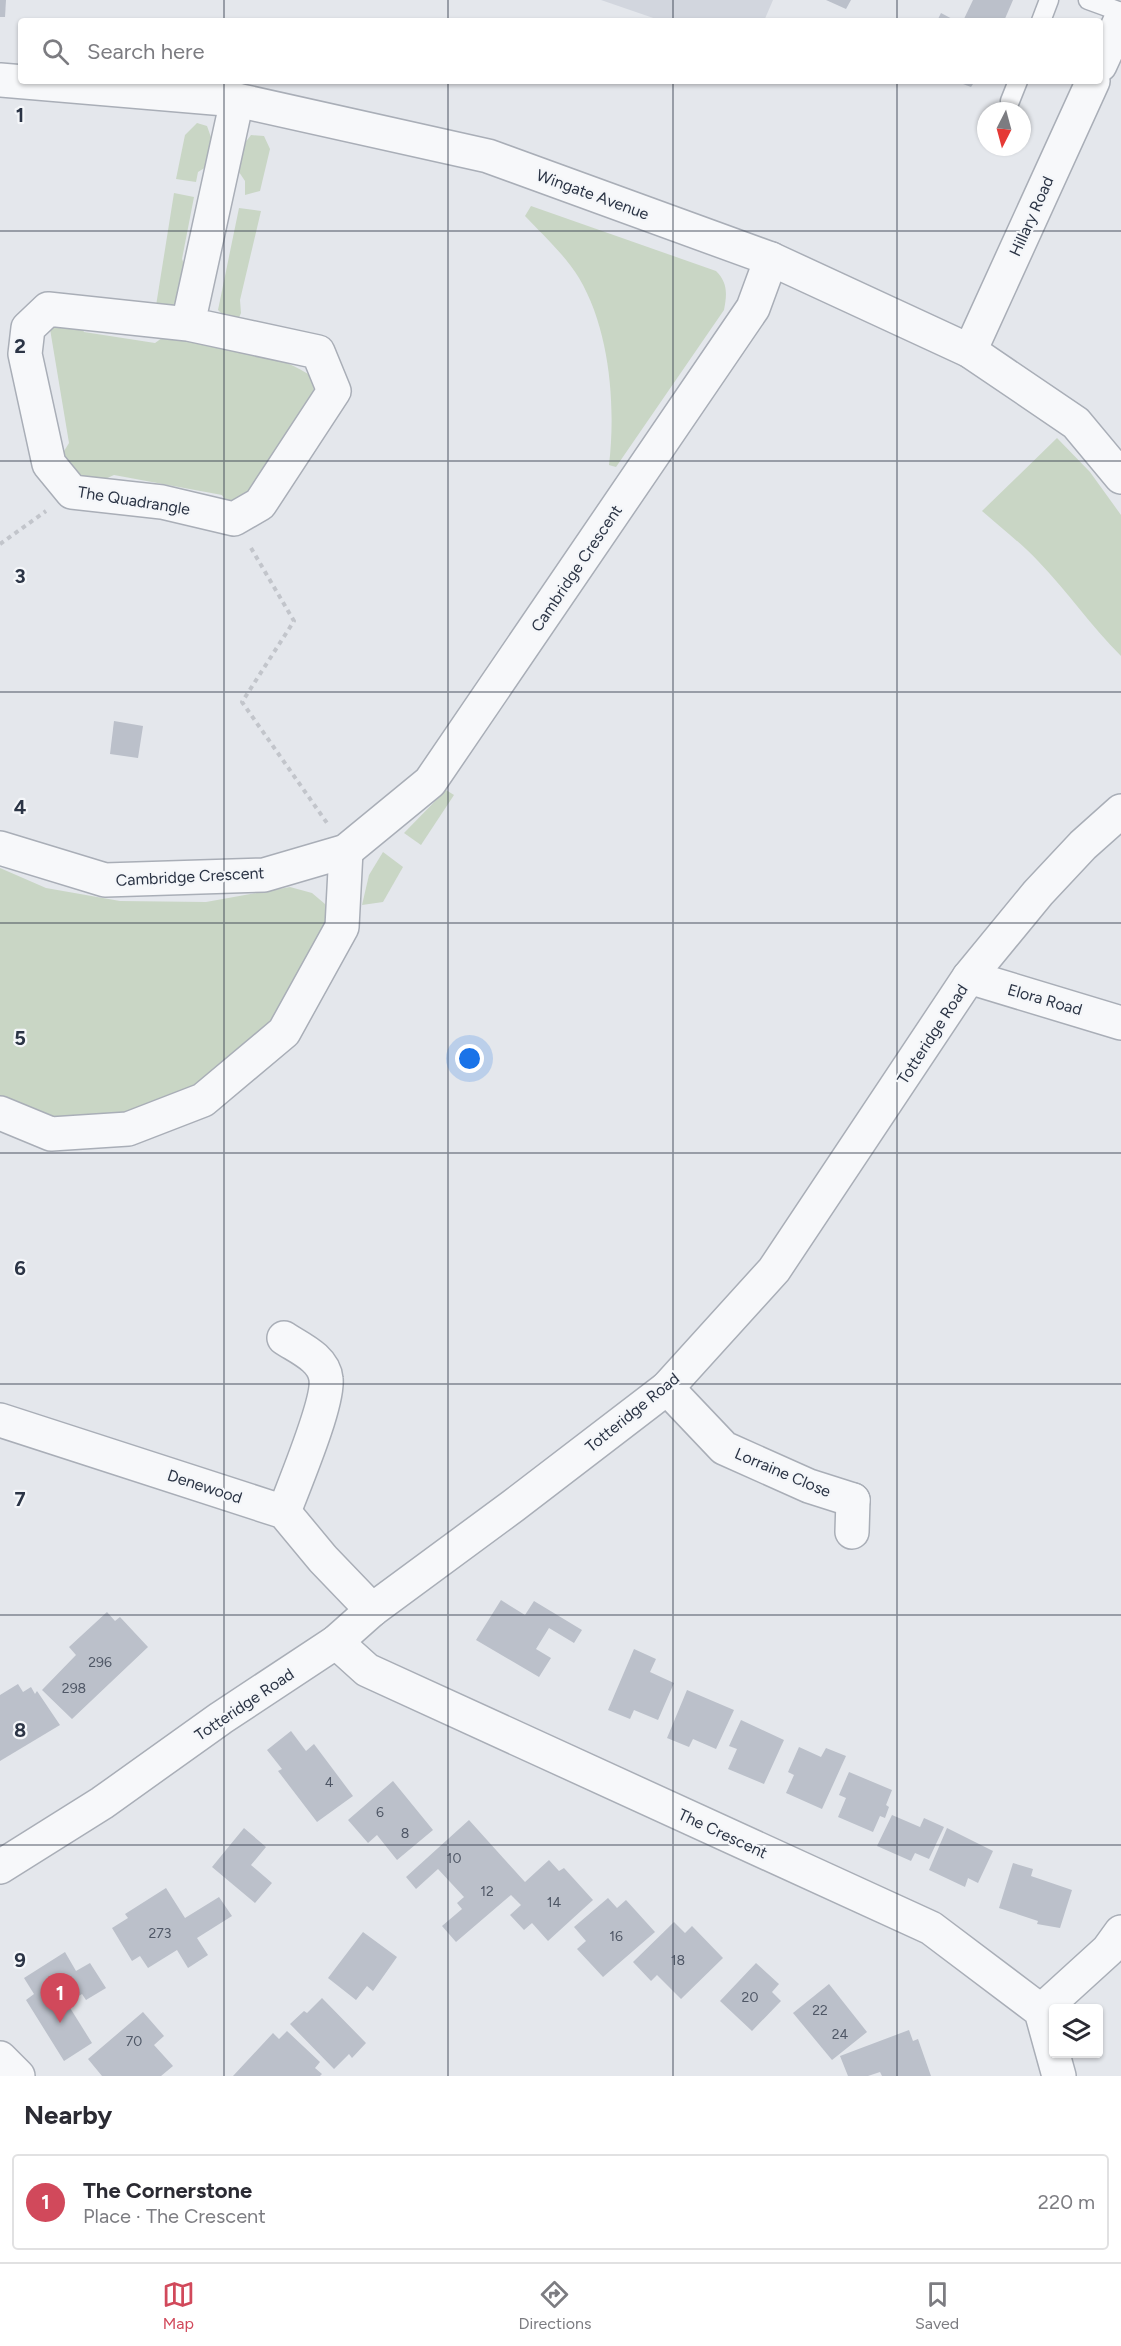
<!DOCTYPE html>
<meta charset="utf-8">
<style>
:root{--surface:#fff;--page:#f7f7f7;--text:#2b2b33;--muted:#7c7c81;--line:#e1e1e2;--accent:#d1495b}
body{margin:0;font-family:Figtree,sans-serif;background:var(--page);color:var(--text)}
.controls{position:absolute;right:18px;bottom:18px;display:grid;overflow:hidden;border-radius:6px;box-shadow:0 2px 4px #0004}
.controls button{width:54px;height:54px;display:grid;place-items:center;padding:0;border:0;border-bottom:2px solid var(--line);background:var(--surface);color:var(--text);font:30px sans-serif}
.compass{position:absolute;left:977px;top:102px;width:54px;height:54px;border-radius:50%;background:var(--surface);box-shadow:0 2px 4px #0004;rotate:186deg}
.you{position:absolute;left:470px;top:1059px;width:21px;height:21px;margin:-15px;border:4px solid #fff;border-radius:50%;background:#1a73e8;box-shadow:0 0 0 9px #1a73e833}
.badge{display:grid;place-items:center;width:39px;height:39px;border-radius:50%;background:var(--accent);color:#fff;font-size:20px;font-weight:700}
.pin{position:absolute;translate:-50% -50px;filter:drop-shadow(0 2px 3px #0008)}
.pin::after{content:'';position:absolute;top:32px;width:21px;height:18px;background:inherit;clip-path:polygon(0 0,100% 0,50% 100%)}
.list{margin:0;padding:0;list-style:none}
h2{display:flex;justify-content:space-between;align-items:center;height:78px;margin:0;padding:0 24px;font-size:26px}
h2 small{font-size:20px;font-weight:400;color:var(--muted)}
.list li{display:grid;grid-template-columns:39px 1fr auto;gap:18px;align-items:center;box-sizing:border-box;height:96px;margin:0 12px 12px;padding:0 12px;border:2px solid var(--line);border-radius:6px}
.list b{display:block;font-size:22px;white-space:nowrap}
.list p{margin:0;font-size:20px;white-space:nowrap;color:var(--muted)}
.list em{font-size:20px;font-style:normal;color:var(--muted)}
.icon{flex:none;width:33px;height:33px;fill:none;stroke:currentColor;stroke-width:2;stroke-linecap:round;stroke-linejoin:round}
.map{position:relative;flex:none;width:1121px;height:2076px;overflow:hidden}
.search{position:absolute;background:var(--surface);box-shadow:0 2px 4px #0004;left:18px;right:18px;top:18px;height:66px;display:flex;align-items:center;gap:15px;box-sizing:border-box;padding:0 21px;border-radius:6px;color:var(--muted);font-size:22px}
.sheet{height:186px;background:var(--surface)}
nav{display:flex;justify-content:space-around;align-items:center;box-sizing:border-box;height:84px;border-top:2px solid var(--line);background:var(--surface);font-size:16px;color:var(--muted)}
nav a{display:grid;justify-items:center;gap:3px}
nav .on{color:var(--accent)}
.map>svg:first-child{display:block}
.built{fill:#d2d6de}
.green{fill:#c9d6c5}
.building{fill:#bbc0ca}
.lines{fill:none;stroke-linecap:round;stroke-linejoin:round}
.lane-casing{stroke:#a9aeb7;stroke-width:21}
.street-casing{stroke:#a9aeb7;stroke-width:36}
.path{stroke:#c2c5cb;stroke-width:4;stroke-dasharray:4.5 4.5;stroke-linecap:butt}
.lane{stroke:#f7f8fa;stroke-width:18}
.street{stroke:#f7f8fa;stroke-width:33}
.grid{fill:none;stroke:#2b3445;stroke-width:1.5;stroke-opacity:0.55}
.labels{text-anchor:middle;stroke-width:4.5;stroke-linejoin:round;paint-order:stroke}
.number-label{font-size:14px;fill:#4f5766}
.street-label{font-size:16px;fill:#2b3445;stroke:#f4f6f9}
.grid-label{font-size:20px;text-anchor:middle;font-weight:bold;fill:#2b3445;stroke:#f4f6f9;stroke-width:4.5;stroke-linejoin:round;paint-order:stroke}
</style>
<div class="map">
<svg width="1121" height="2076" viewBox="0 0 1121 2076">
<rect width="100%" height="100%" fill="#e4e7ec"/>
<polygon class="built" points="601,0 773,0 764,21 662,21"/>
<g class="green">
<polygon points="197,123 207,126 213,143 214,162 198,172 196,182 176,179 185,135"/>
<polygon points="251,135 264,136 270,149 260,191 245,195 245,181 235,166 244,144"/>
<polygon points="174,193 194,197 182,259 189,277 186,295 173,307 155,312"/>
<path d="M531,206L716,271C728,283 727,294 724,310L616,467L609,465C616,406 610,330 579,278C566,256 542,234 525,216Z"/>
<polygon points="239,208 261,211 240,300 241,313 235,327 218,310"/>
<path d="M76,317L84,332L155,343L169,333C209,341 280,353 312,377L316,404L266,492L230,508L222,495L114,475L94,484L74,478L61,456L69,443L49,323Z"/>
<path d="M1057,438L1090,472L1121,515V656C1091,626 1067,591 1038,561C1021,543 1000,527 982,511Z"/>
<polygon points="446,790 454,795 421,845 404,833"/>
<polygon points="383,852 403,867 383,902 362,905 369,875"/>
<polygon points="0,868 46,888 120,901 206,902 290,887 312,893 325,904 328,924 294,1003 183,1106 63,1131 0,1110"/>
</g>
<g class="building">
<polygon points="0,0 6,0 5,17 0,17"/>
<polygon points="826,0 851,0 846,9"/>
<polygon points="973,0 1013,0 1004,21 963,21"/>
<polygon points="941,13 956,21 937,21"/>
<polygon points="955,81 975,81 971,87"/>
<polygon points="114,721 143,726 138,758 110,754"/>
<polygon points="501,1600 525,1615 534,1601 582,1630 574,1643 549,1628 536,1649 551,1658 539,1677 476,1640"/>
<polygon points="107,1612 115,1621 120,1617 148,1647 72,1719 42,1690 76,1655 69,1647"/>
<polygon points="634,1649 656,1659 650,1672 674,1683 658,1720 634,1710 630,1719 608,1710"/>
<polygon points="18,1684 23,1692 31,1687 35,1694 37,1691 60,1725 0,1761 0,1695"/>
<polygon points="687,1690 734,1710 716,1749 693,1739 689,1747 667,1738"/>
<polygon points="741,1720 784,1740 764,1784 728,1769 737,1749 729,1746"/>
<polygon points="291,1731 306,1751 314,1744 353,1796 317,1822 278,1771 282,1769 267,1750"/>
<polygon points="799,1747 821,1757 826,1748 846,1756 822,1809 786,1793 794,1775 788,1772"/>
<polygon points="849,1772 892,1790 886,1805 889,1807 885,1818 880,1816 873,1832 838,1817 846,1798 839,1795"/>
<polygon points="393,1781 433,1830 397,1860 377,1835 368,1843 348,1820"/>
<polygon points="892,1815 920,1827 924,1818 944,1827 929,1859 915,1853 911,1861 877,1846"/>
<polygon points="469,1820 525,1882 549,1860 559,1871 564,1868 593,1900 548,1941 532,1923 524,1930 510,1915 521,1905 511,1895 456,1942 442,1926 462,1909 457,1903 464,1897 438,1869 416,1889 406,1877"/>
<polygon points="244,1828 266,1847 251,1865 272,1883 255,1903 212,1867"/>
<polygon points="947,1828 993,1851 978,1883 968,1878 965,1887 929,1870"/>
<polygon points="1013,1863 1033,1869 1031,1876 1072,1890 1060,1928 1037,1924 1038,1921 999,1908"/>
<polygon points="166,1888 185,1918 219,1897 232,1916 197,1938 208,1955 188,1968 177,1950 148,1968 140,1956 132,1961 112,1928 128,1918 125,1914"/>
<polygon points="608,1898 617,1908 626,1900 655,1932 603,1977 577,1949 586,1941 574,1927"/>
<polygon points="674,1922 685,1933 692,1926 723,1958 681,1999 657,1975 651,1981 633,1962"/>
<polygon points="363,1932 397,1957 373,1991 367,1986 356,2000 328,1978"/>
<polygon points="65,1952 76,1971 90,1963 106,1988 86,2000 82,1994 67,2003 92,2043 64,2061 26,2000 34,1994 24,1978"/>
<polygon points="756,1963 779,1984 772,1992 781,2001 752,2031 720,2001"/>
<polygon points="829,1984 867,2032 832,2060 793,2013"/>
<polygon points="322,1998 366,2043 352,2058 349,2054 334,2069 290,2024 304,2011 307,2013"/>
<polygon points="143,2012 164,2036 154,2045 173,2066 161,2076 102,2076 88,2059"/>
<polygon points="909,2030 913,2041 918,2039 931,2076 882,2076 880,2072 868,2076 848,2076 840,2056"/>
<polygon points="287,2031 320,2062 315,2068 322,2074 320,2076 233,2076 273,2033 279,2039"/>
</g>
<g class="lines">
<g class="lane-casing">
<g id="lane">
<polyline points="1088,0 1121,12"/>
<polyline points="1041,21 1049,0"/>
<polyline points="1010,101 1018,81"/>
</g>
</g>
<g class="street-casing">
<g id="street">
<polyline points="1100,65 1121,19"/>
<polyline points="0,80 237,100 488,156 771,259 970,351 1076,423 1121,477"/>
<polyline points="188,324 48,309 28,328 25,354 49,464 72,492 162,502 234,519 260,504 334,391 318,352 188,324 237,100"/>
<polyline points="970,351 1093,81"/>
<polyline points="0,848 105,880 264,875 346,851 430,782 753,308 771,259"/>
<polyline points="969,977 1121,1023"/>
<polyline points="0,1113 51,1134 128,1129 203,1100 284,1032 342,927 346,851"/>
<path d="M284,1338C299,1348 324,1358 326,1379C329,1403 294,1485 284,1512"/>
<polyline points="667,1388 724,1448 809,1486 853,1500"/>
<polyline points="0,1420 284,1512 323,1559 372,1610"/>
<polyline points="852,1532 853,1500"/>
<polyline points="336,1642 367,1670 931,1928 1041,2011 1059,2076"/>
<polyline points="0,1867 102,1803 221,1718 336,1642 372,1610 513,1506 667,1388 774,1270 969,977 1038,893 1083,845 1121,811"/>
<polyline points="1041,2011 1108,1950 1121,1932"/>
<polyline points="0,2058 18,2076"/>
</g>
</g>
<g class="path">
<polyline points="0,544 46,511"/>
<polyline points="251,548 294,621 242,702 327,823"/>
</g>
<use href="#lane" class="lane"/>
<use href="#street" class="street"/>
</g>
<path class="grid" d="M224,0V21M448,0V21M673,0V21M897,0V21M224,81V2076M448,81V2076M673,81V2076M897,81V2076M0,231H1121M0,461H1121M0,692H1121M0,923H1121M0,1153H1121M0,1384H1121M0,1615H1121M0,1845H1121"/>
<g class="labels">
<g class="number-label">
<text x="100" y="1667">296</text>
<text x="74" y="1693">298</text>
<text x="329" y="1787">4</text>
<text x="380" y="1817">6</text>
<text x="405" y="1838">8</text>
<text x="454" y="1863">10</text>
<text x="487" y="1896">12</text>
<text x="554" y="1907">14</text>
<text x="160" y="1938">273</text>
<text x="616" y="1941">16</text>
<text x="678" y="1965">18</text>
<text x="750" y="2002">20</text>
<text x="820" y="2015">22</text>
<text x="840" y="2039">24</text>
<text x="134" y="2046">70</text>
</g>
<g class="street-label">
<text transform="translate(593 194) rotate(20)" y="6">Wingate Avenue</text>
<text transform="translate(1031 216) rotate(-66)" y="6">Hillary Road</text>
<text transform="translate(134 500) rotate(9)" y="6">The Quadrangle</text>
<text transform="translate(576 568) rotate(-56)" y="6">Cambridge Crescent</text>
<text transform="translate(190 876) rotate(-3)" y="6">Cambridge Crescent</text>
<text transform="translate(1045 999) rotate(16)" y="6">Elora Road</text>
<text transform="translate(932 1034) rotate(-57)" y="6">Totteridge Road</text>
<text transform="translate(632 1412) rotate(-39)" y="6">Totteridge Road</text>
<text transform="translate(783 1472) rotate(23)" y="6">Lorraine Close</text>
<text transform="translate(205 1486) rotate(18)" y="6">Denewood</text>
<text transform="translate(244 1704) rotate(-34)" y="6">Totteridge Road</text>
<text transform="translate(723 1833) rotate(25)" y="6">The Crescent</text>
</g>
</g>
<g class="grid-label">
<text x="20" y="122">1</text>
<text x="20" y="353">2</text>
<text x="20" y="583">3</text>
<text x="20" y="814">4</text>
<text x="20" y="1045">5</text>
<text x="20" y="1275">6</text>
<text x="20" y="1506">7</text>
<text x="20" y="1737">8</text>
<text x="20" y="1967">9</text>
</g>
</svg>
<div class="controls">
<button><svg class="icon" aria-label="layers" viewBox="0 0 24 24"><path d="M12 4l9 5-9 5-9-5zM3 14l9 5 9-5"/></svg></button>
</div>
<svg class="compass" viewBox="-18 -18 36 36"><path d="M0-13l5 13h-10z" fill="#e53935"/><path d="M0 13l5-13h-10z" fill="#7c7c81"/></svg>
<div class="you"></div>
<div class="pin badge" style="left:60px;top:2023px">1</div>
<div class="search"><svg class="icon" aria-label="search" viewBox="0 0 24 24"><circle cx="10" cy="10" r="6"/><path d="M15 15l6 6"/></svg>Search here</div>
</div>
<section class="sheet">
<h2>Nearby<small></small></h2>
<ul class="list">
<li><span class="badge">1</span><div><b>The Cornerstone</b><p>Place · The Crescent</p></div><em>220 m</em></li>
</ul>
</section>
<nav>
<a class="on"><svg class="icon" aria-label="map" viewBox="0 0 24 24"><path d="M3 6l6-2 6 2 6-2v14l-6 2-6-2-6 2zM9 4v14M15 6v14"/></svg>Map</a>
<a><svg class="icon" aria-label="directions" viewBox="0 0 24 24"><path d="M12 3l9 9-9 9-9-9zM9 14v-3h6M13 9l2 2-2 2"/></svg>Directions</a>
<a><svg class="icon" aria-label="saved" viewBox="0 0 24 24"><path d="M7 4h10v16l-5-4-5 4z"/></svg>Saved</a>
</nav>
